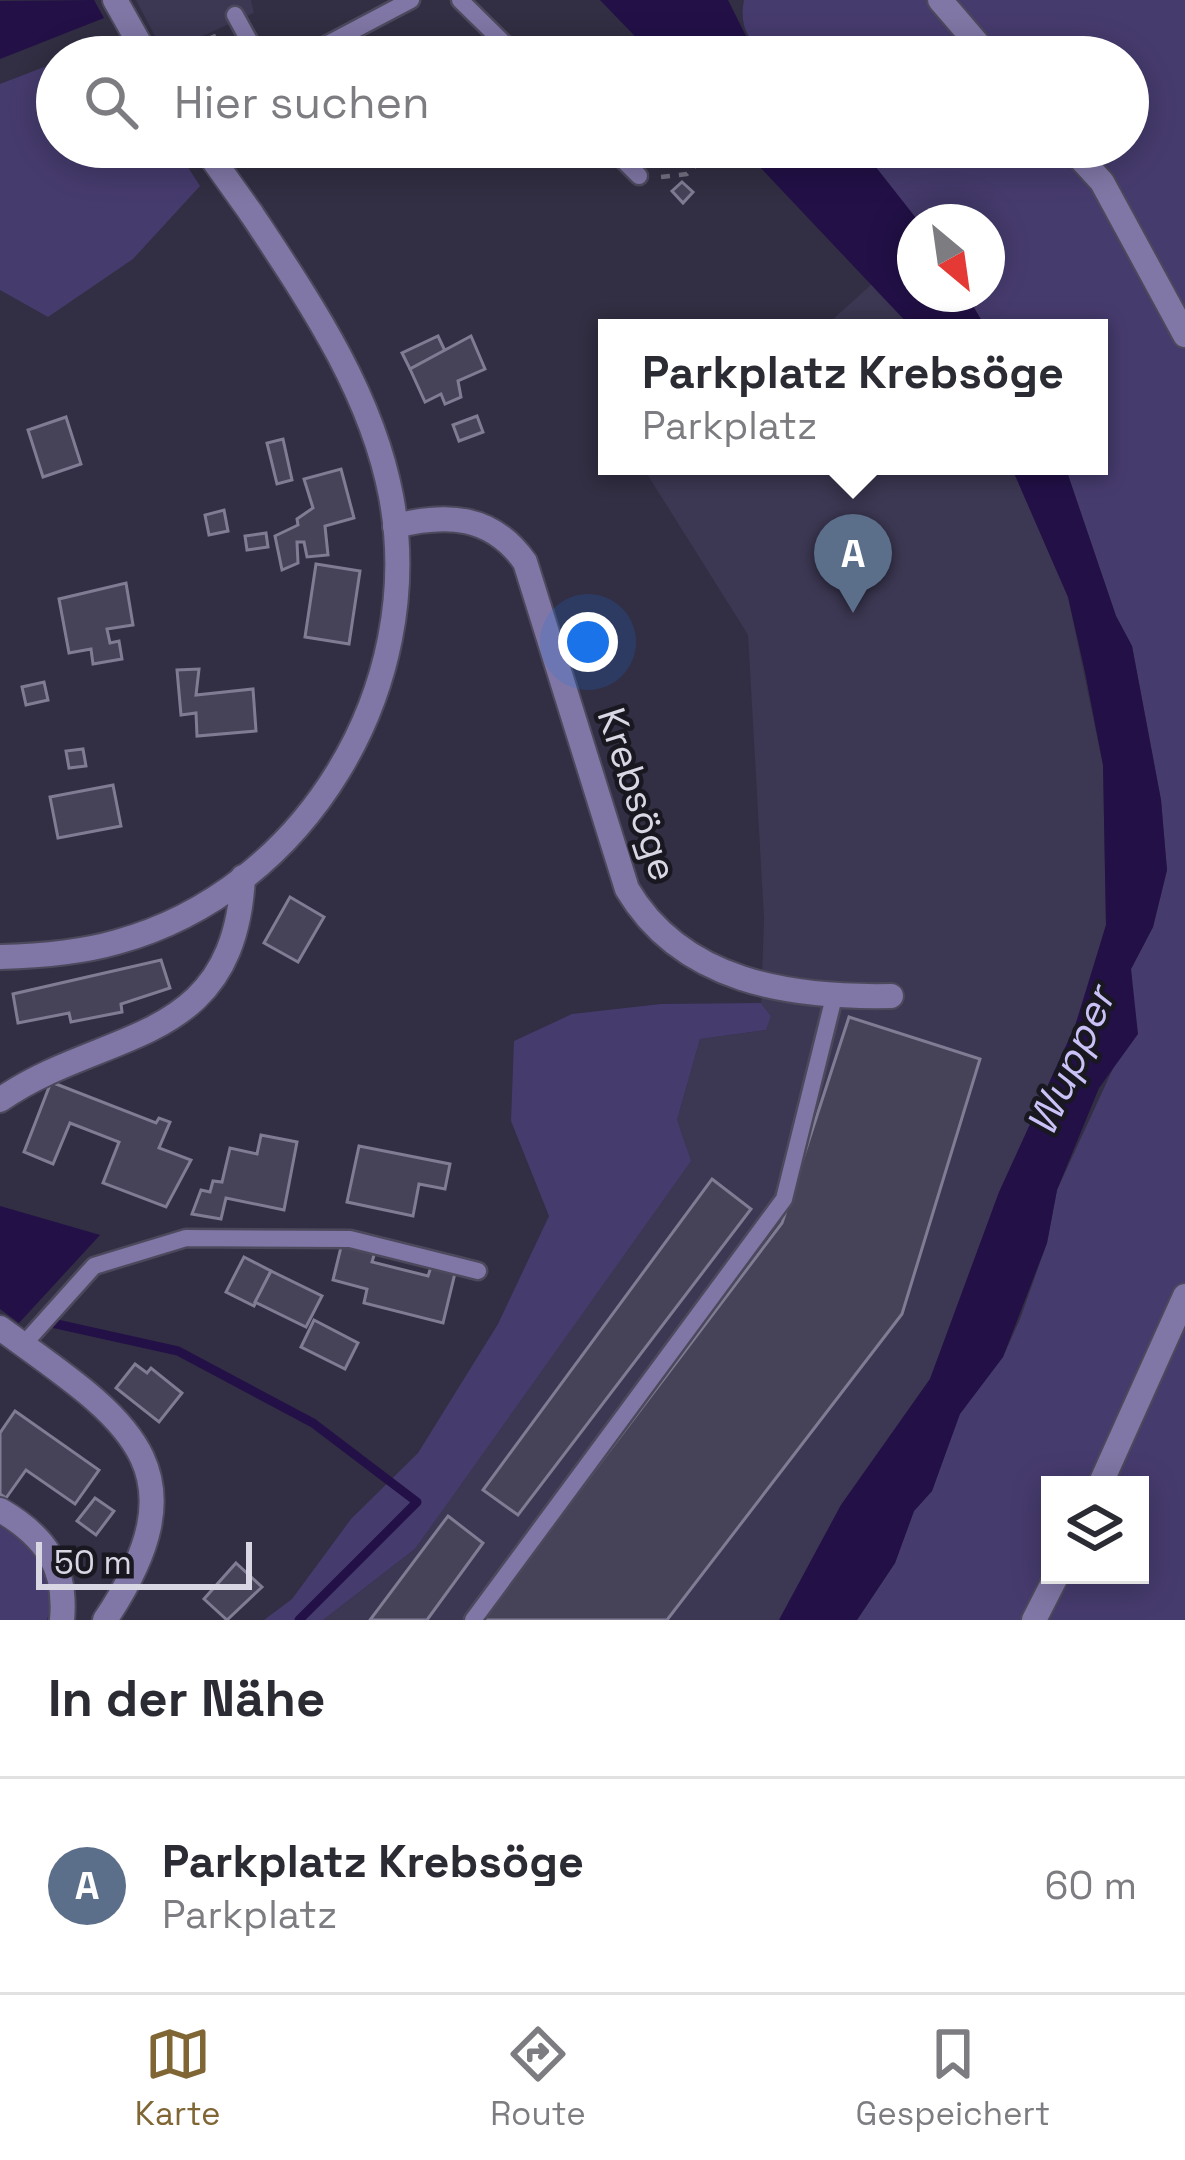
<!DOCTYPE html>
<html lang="de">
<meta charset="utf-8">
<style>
:root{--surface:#fff;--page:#f7f7f7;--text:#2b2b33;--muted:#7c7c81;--line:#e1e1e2;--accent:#7f6634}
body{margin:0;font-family:"Space Grotesk",sans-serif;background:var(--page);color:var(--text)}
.controls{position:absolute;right:36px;bottom:36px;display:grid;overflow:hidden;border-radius:0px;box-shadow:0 6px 30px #0003}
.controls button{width:108px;height:108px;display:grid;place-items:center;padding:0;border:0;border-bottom:3px solid var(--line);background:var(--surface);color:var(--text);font:60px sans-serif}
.compass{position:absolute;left:897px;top:204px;width:108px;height:108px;border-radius:50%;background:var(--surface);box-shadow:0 6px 30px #0003;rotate:151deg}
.scale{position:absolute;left:36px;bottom:30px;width:216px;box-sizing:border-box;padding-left:12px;border:6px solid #d9d7e4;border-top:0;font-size:33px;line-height:42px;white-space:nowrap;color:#d9d7e4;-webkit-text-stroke:9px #191821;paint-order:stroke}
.you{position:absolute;left:588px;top:642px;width:42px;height:42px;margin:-30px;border:9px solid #fff;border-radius:50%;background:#1a73e8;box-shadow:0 0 0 18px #1a73e833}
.badge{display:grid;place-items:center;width:78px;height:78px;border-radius:50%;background:var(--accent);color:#fff;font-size:39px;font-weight:700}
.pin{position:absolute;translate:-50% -99px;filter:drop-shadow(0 3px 6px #0008)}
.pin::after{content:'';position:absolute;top:63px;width:42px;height:36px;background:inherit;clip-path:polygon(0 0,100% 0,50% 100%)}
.popup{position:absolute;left:598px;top:319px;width:510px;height:156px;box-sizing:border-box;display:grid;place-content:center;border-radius:0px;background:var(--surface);filter:drop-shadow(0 3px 9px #0005);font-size:39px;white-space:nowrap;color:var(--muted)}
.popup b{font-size:45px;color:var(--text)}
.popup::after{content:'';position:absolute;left:50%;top:100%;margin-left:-24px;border:24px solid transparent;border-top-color:var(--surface)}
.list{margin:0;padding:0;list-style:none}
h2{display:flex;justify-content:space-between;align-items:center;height:156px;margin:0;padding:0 48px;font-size:51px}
h2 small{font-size:39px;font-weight:400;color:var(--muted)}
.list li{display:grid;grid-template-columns:78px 1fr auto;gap:36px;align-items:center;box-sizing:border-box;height:216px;padding:0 48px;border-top:3px solid var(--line)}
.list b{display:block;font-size:45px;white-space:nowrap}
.list p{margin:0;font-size:39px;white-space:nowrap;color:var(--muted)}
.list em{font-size:39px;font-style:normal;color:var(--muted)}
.icon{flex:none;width:66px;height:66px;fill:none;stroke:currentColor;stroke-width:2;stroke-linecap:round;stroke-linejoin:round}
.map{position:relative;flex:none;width:1185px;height:1620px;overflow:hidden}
.search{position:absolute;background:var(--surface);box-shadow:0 6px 30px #0003;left:36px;right:36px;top:36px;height:132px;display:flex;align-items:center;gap:30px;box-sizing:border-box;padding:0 42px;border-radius:66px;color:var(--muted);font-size:45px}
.sheet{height:372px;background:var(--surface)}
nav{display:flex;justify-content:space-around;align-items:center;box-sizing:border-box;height:168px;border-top:3px solid var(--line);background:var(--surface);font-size:33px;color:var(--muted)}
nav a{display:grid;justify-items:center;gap:6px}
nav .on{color:var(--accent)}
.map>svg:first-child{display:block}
.built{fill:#3c3752}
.green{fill:#463b6d;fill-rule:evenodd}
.water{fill:#221047}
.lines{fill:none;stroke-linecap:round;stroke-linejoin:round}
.stream{stroke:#221047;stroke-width:9}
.building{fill:#464359;stroke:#807c94;stroke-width:3}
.service-casing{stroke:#4d495d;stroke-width:21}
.minor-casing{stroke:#4d495d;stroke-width:28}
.tertiary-casing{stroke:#4d495d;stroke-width:28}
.path{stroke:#737082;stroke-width:4.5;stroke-dasharray:9 9;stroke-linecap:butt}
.service{stroke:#8077a6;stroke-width:16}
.minor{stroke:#8077a6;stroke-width:24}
.tertiary{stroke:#8077a6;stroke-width:24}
.labels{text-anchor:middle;stroke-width:9;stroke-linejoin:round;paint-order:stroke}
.street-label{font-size:39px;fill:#d9d7e4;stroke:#191821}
.water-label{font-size:42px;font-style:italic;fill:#cac1f7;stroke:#191821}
</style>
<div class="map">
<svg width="1185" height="1620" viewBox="0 0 1185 1620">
<rect width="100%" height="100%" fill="#322e43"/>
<g class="built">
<polygon points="136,0 251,0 254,13 164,53"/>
<polygon points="872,284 912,328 823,328"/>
<polygon points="642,466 1011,466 1068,597 1103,765 1106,925 1094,970 1075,1026 1000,1192 930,1379 841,1505 779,1620 323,1620 415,1549 599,1285 677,1120 700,1039 765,1030 771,1016 761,1003 764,919 748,635"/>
</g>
<g class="green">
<path d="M744,0H1185V1620H857L895,1563L914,1511L932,1491L959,1414L1003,1357L1020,1319L1047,1243L1057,1190L1134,1023L1131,969L1153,927L1167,870L1161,800L1132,646L1116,616L1065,466H1099V328H986L966,294H987V222H919L860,147H1128V57H767C748,39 739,27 744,0ZM1050,1485H1140V1575H1050Z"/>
<polygon points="57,62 57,147 175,147 200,186 133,259 48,317 0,290 0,84"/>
<polygon points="761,1003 771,1016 766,1030 700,1039 677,1120 691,1161 415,1549 323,1620 264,1620 292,1599 351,1519 418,1453 498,1324 549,1216 511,1121 514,1041 572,1014 661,1004"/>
<polygon points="0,1520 32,1542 58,1577 47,1620 0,1620"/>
</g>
<g class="water">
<polygon points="94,0 104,18 0,59 0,1"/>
<polygon points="600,0 728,0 748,40 767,57 655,57"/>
<polygon points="741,147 860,147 919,222 915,294 966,294 986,328 912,328"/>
<polygon points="1011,466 1065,466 1116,616 1132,646 1161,800 1167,870 1153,927 1131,969 1138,1034 1099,1088 1057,1190 1047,1243 1003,1357 960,1414 932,1491 914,1511 895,1563 857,1620 779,1620 841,1505 930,1379 999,1192 1075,1026 1106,925 1103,765 1085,672 1068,597"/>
<polygon points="0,1206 100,1235 19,1323 0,1309"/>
</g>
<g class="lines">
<polyline class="stream" points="52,1323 178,1351 313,1423 417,1502 299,1620"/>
</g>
<g class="building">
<polygon points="682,182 693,192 683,203 672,191"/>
<polygon points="438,336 446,353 410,369 402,353"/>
<polygon points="471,336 485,369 458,381 461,397 445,404 441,394 425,402 410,369"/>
<polygon points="477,416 483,432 459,441 453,425"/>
<polygon points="66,417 81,464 43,477 28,430"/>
<polygon points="283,439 292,480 277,484 267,443"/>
<polygon points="341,469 354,518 325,526 328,555 307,557 304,542 297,542 298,563 282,570 275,536 298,525 297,519 313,508 304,479"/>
<polygon points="224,510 228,531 209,535 205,515"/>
<polygon points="266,533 268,547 247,550 245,536"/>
<polygon points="316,564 360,571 349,644 305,637"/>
<polygon points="126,583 133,625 107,629 110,643 119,641 122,659 93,664 91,649 69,653 59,599"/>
<polygon points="199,669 196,695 253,689 256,731 197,736 196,713 181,715 177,670"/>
<polygon points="44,682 48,700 26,705 22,687"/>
<polygon points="83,749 86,766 69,768 66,751"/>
<polygon points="113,785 121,826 58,838 50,797"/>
<polygon points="290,897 324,917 298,962 264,943"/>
<polygon points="161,960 170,988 121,1004 122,1012 71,1022 69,1013 18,1023 13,994"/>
<polygon points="849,1017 980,1059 902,1314 667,1620 481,1620 782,1223"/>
<polygon points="51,1082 156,1123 159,1118 170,1122 159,1148 191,1160 166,1207 103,1183 119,1142 70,1123 53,1164 24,1152"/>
<polygon points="261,1135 297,1142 284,1210 226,1198 221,1219 192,1214 201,1190 210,1192 213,1181 222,1182 230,1148 257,1154"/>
<polygon points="359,1146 450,1164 445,1189 419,1184 413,1216 347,1202"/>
<polygon points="712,1179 751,1209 518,1515 483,1490"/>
<polygon points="342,1243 375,1252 372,1262 428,1276 431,1267 455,1273 443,1323 364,1303 367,1289 333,1280"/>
<polygon points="244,1257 271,1271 254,1306 226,1292"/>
<polygon points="271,1271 322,1296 306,1327 255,1302"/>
<polygon points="314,1320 358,1343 345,1369 301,1347"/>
<polygon points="135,1364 147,1373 151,1368 182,1393 159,1422 116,1388"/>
<polygon points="15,1411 99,1470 75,1504 26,1470 6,1498 0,1494 0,1433"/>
<polygon points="95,1498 114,1511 96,1535 77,1521"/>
<polygon points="448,1516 483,1543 427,1620 370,1620"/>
<polygon points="236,1563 262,1587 227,1620 204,1599"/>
</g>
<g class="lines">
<g class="service-casing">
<g id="service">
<polyline points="460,0 518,57"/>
<polyline points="235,15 258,57"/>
<polyline points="303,57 411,0"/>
<polyline points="610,147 639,176"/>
<polyline points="23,1345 94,1266 186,1238 350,1239 478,1271"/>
<polyline points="473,1620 784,1199 834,997"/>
</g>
</g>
<g class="minor-casing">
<g id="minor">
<polyline points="115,0 147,57"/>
<polyline points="940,0 989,57"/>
<polyline points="204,147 251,213"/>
<polyline points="1070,147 1102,182 1185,335"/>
<path d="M395,526C447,513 492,515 525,562L627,889C682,982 790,998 891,996"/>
<path d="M0,1100C105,1027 234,1049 243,877"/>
<path d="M0,1328C124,1418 209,1465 105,1620"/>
<polyline points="1100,1485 1185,1296"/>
<path d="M0,1510C45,1536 67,1567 62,1620"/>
<polyline points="1034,1620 1057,1575"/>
</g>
</g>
<g class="tertiary-casing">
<path id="tertiary" d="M0,957C39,956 79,953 117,942C306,890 427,687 391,496C371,391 309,301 251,213"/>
</g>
<g class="path">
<polyline points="174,52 218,35"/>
<polyline points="661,177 687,174 714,147"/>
</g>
<use href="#service" class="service"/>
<use href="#minor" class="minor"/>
<use href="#tertiary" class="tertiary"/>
</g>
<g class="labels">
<g class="street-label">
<text transform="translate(638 794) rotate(72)" y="14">Krebsöge</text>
</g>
<g class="water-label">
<text transform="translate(1070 1061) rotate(-66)" y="15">Wupper</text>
</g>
</g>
</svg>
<div class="controls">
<button><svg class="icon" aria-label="layers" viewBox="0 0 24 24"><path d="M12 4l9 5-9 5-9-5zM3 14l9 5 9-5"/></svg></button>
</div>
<svg class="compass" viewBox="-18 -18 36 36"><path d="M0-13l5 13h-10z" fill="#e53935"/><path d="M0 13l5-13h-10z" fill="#7c7c81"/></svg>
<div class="scale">50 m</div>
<div class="you"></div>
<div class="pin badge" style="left:853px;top:613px;background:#5c6f8a">A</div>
<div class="popup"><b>Parkplatz Krebsöge</b>Parkplatz</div>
<div class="search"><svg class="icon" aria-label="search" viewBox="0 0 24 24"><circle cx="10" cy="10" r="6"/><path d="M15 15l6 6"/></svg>Hier suchen</div>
</div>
<section class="sheet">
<h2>In der Nähe<small></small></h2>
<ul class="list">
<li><span class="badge" style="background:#5c6f8a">A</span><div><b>Parkplatz Krebsöge</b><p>Parkplatz</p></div><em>60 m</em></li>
</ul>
</section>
<nav>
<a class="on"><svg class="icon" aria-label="map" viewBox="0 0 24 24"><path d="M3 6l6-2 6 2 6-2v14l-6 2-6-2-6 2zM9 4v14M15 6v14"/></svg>Karte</a>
<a><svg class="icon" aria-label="directions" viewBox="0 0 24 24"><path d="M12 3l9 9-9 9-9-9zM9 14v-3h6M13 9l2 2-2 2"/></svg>Route</a>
<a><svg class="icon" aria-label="saved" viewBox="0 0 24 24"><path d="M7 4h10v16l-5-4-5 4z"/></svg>Gespeichert</a>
</nav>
